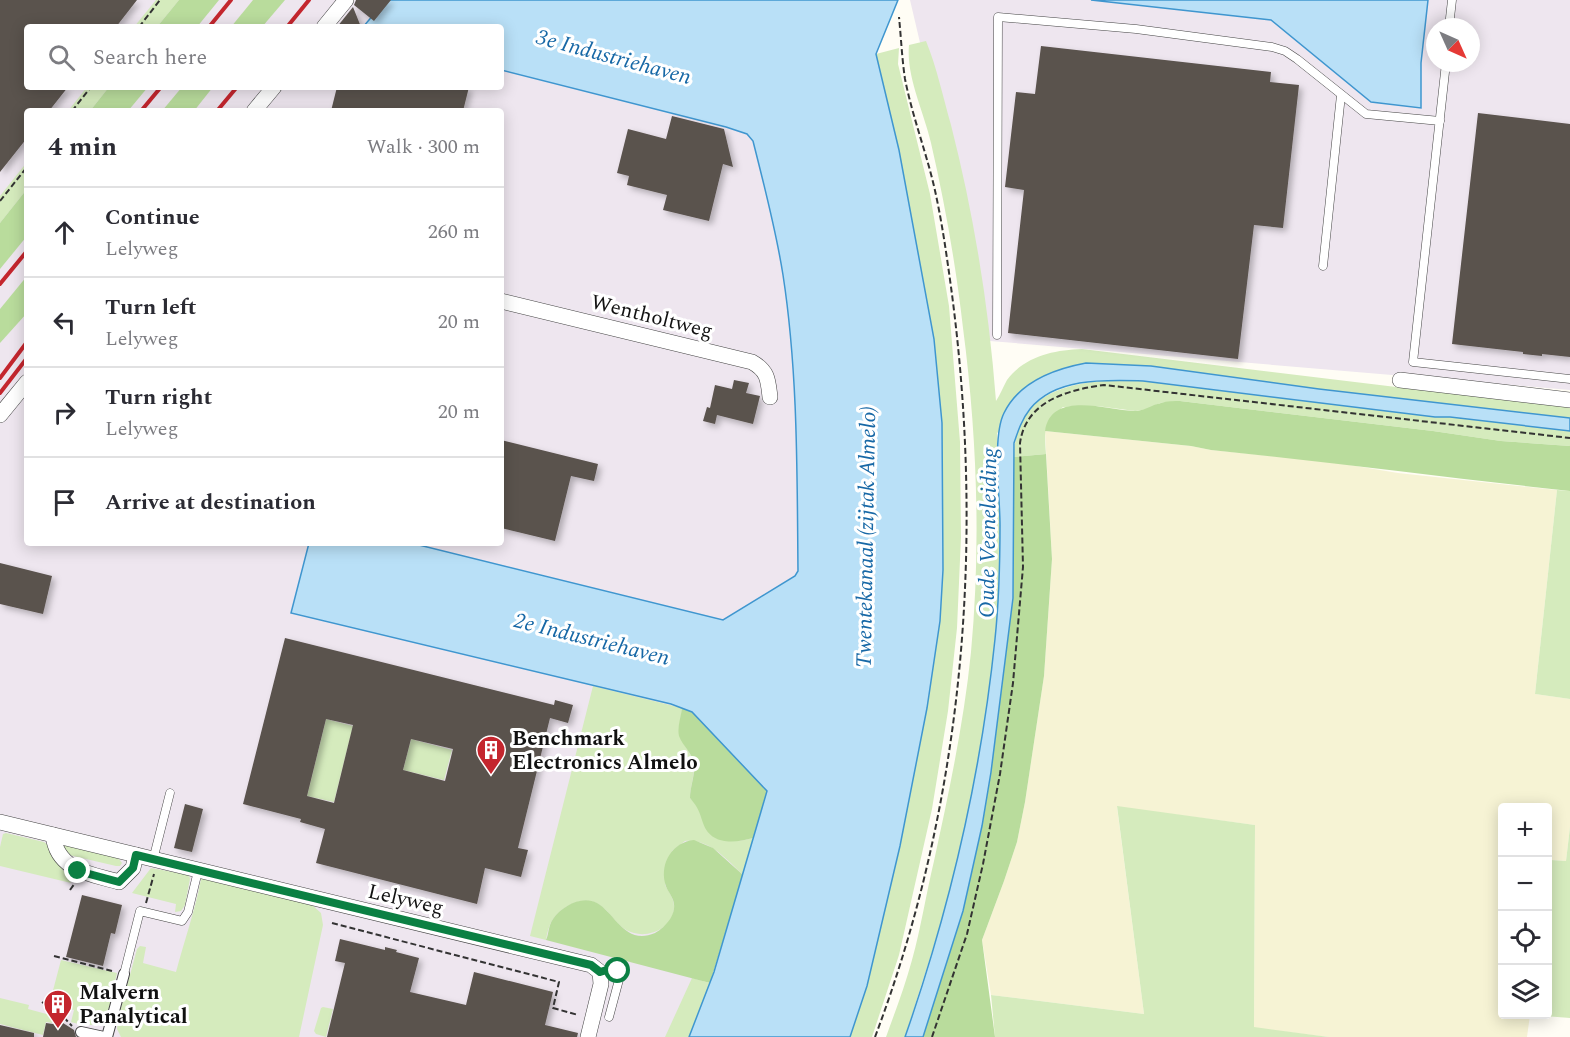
<!DOCTYPE html>
<meta charset="utf-8">
<style>
:root{--surface:#fff;--page:#f7f7f7;--text:#2b2b33;--muted:#7c7c81;--line:#e1e1e2}
body{margin:0;font-family:Spectral,serif;background:var(--page);color:var(--text)}
.controls{position:absolute;right:18px;bottom:18px;display:grid;overflow:hidden;border-radius:6px;box-shadow:0 3px 15px #0003}
.controls button{width:54px;height:54px;display:grid;place-items:center;padding:0;border:0;border-bottom:2px solid var(--line);background:var(--surface);color:var(--text);font:30px sans-serif}
.compass{position:absolute;left:1426px;top:18px;width:54px;height:54px;border-radius:50%;background:var(--surface);box-shadow:0 3px 15px #0003;rotate:135deg}
.stop{position:absolute;width:18px;height:18px;margin:-14px;border:4px solid #0b8043;border-radius:50%;background:#fff}
.stop.end{background:#0b8043;border-color:#fff;box-shadow:0 2px 6px #0008}
.list{margin:0;padding:0;list-style:none}
h2{display:flex;justify-content:space-between;align-items:center;height:78px;margin:0;padding:0 24px;font-size:26px}
h2 small{font-size:20px;font-weight:400;color:var(--muted)}
.list li{display:grid;grid-template-columns:39px 1fr auto;gap:18px;align-items:center;box-sizing:border-box;height:90px;padding:0 24px;border-top:2px solid var(--line)}
.list b{display:block;font-size:22px;white-space:nowrap}
.list p{margin:0;font-size:20px;white-space:nowrap;color:var(--muted)}
.list em{font-size:20px;font-style:normal;color:var(--muted)}
.icon{flex:none;width:33px;height:33px;fill:none;stroke:currentColor;stroke-width:2;stroke-linecap:round;stroke-linejoin:round}
.map{position:relative;flex:none;width:1570px;height:1037px;overflow:hidden}
.search{position:absolute;background:var(--surface);box-shadow:0 3px 15px #0003;left:24px;top:24px;width:480px;height:66px;display:flex;align-items:center;gap:15px;box-sizing:border-box;padding:0 21px;border-radius:6px;color:var(--muted);font-size:22px}
.panel{position:absolute;background:var(--surface);box-shadow:0 3px 15px #0003;left:24px;top:108px;width:480px;height:438px;border-radius:6px}
.map>svg:first-child{display:block}
.industrial{fill:#eee6ef;fill-rule:evenodd}
.farmland{fill:#f6f3d4}
.green{fill:#d5ebbd}
.forest{fill:#b9dc9c}
.water{fill:#b9e0f7;stroke:#3f96cf;stroke-width:1.5}
.building{fill:#5a524d;fill-rule:evenodd;filter:url(#shadow)}
.lines{fill:none;stroke-linecap:round;stroke-linejoin:round}
.service-casing{stroke:#444;stroke-width:9}
.pedestrian-casing{stroke:#444;stroke-width:12}
.minor-casing{stroke:#444;stroke-width:16}
.path{stroke:#333;stroke-width:2;stroke-dasharray:6 3;stroke-linecap:butt}
.service{stroke:#fff;stroke-width:8}
.pedestrian{stroke:#fff;stroke-width:10}
.minor{stroke:#fff;stroke-width:15}
.rail{stroke:#c4262e;stroke-width:4}
.route{stroke:#0b8043;stroke-width:8}
.labels{text-anchor:middle;stroke-width:6;stroke-linejoin:round;paint-order:stroke}
.street-label{font-size:21px;fill:#111;stroke:#fff}
.poi-label{font-size:21px;font-weight:bold;fill:#111;stroke:#fff;text-anchor:start}
.water-label{font-size:22px;font-style:italic;fill:#1768a6;stroke:#fff}
</style>
<div class="map">
<svg width="1570" height="1037" viewBox="0 0 1570 1037">
<defs>
<filter id="shadow"><feDropShadow dx="3.5" dy="3.5" stdDeviation="3" flood-color="#0004"/></filter>
</defs>
<rect width="100%" height="100%" fill="#fffdf5"/>
<g class="industrial">
<path d="M0,0H725L814,277L803,715L727,927L676,1037H0ZM27,27H501V87H27ZM27,111H501V543H27Z"/>
<path d="M910,0H1570V390L990,341ZM1435,27H1471V63H1435Z"/>
</g>
<polygon class="farmland" points="1045,431 1191,446 1211,450 1332,462 1398,473 1557,490 1535,694 1570,699 1570,827 1566,861 1551,860 1548,884 1548,808 1502,808 1502,1014 1530,1015 1527,1037 1329,1037 1254,1028 1255,825 1117,807 1144,1014 991,995 982,940 1004,881 1017,842 1025,802 1044,676 1052,559"/>
<g class="green">
<polygon points="156,0 179,0 157,27 134,27"/>
<path d="M926,41C937,68 943,97 951,125C974,215 989,308 996,401C1000,395 1003,387 1007,380C1025,356 1054,350 1082,349L1421,390L1570,406V418L1319,389L1151,366L1086,363L997,433C1000,486 1002,539 999,592C994,685 978,781 955,871C941,927 922,982 905,1037H886C895,1012 905,986 912,960C921,928 926,894 934,861C949,792 964,722 971,652C981,544 977,435 963,328C956,266 945,204 931,143C924,112 906,77 909,45Z"/>
<polygon points="899,48 898,64 930,194 949,306 960,442 961,537 957,628 948,711 932,809 899,955 872,1037 850,1037 867,986 900,846 927,708 940,621 943,570 943,473 934,339 899,150 876,54"/>
<polygon points="87,87 109,87 90,111 68,111"/>
<polygon points="27,162 27,189 0,223 0,196"/>
<path d="M1108,380L1143,381L1435,417H1450L1570,431V446L1501,441L1433,431L1180,401L1160,403L1148,409L1135,411L1097,406L1063,407C1044,424 1044,427 1046,454L1014,457C1015,397 1059,385 1108,380Z"/>
<polygon points="1557,490 1570,491 1570,699 1535,694"/>
<path d="M593,686L682,708C681,720 677,729 682,740C685,748 691,753 693,761C696,773 690,786 690,798L701,810L740,841L753,838L743,875C726,859 710,839 685,841L672,851L665,885C669,892 674,899 674,906C675,926 651,938 634,933C617,929 612,912 598,904C583,895 562,906 553,919C549,925 547,933 546,940L530,936Z"/>
<polygon points="326,719 353,726 334,802 307,796"/>
<polygon points="411,739 452,750 444,780 403,770"/>
<polygon points="1117,806 1255,825 1254,1027 1329,1037 995,1037 991,995 1144,1014"/>
<polygon points="1570,827 1570,1018 1532,1015 1548,1014 1548,884 1551,860 1566,861"/>
<polygon points="6,833 44,842 48,845 71,883 0,866 0,847 3,834"/>
<polygon points="60,843 116,855 122,863 120,866 116,866 69,855"/>
<polygon points="151,868 189,875 190,879 185,905 181,911 175,912 176,904 132,893"/>
<path d="M207,878L311,904L321,913L323,925L299,1037H121L117,1029L118,1019L137,949L140,946L146,947L143,963L176,972C184,941 195,911 201,879Z"/>
<path d="M61,960L117,973C109,1004 112,1035 71,1022L74,1010L52,1005L53,999L51,998Z"/>
<polygon points="692,978 710,983 689,1037 665,1037"/>
<polygon points="0,998 29,1005 28,1009 54,1016 52,1023 46,1022 43,1035 0,1024"/>
<polygon points="323,1007 333,1009 326,1037 316,1034 314,1031 321,1008"/>
</g>
<g class="forest">
<polygon points="179,0 219,0 197,27 157,27"/>
<polygon points="253,0 285,0 262,27 231,27"/>
<polygon points="109,87 148,87 128,111 90,111"/>
<polygon points="182,87 213,87 194,111 162,111"/>
<polygon points="27,189 27,236 0,269 0,223"/>
<polygon points="27,276 27,313 0,343 0,309"/>
<path d="M1180,401L1433,431L1501,441L1570,446V491C1450,478 1331,462 1211,450L1191,446L1045,431C1051,390 1107,410 1134,411C1145,411 1151,405 1161,403C1167,401 1174,401 1180,401Z"/>
<polygon points="1046,454 1052,559 1044,676 1025,802 1017,842 1004,881 982,940 995,1037 923,1037 963,911 982,826 991,772 1013,598 1014,457"/>
<path d="M682,708L692,711L767,791L753,838C735,843 711,846 703,823C699,811 699,809 690,798C690,787 695,776 694,765C693,753 683,747 679,736C677,727 681,717 682,708Z"/>
<path d="M694,840L713,848L743,875L710,983L546,940C549,934 548,926 553,919C562,906 582,895 597,903C615,913 625,946 655,933C666,927 678,913 673,900C671,894 666,889 665,883C660,862 673,842 694,840Z"/>
</g>
<g class="water">
<path d="M386,0H898L876,54L899,150L934,339L942,423L943,570L940,621L927,708L900,846L867,986L850,1037H689L714,972L767,791L692,712L671,704L291,613L309,543H411L723,620L795,576L798,571C797,472 798,372 783,275C776,230 764,185 753,141L747,134L726,127L501,70V27H363Z"/>
<polygon points="1091,0 1428,0 1421,63 1421,108 1371,102 1271,20"/>
<path d="M1086,363L1151,366L1319,389L1570,418V431L1450,417H1435L1143,381C1106,380 1056,377 1030,409C1022,419 1018,431 1014,443L1013,598L991,772L982,826L963,911L923,1037H905C950,908 981,775 995,639C999,601 1000,563 1000,525C1000,496 992,437 1004,413C1019,382 1054,369 1086,363Z"/>
</g>
<g class="building">
<polygon points="0,0 137,0 116,27 27,27 27,87 68,87 49,111 27,111 27,138 0,172"/>
<polygon points="356,0 391,0 374,21 354,5"/>
<polygon points="353,7 361,27 337,27"/>
<polygon points="1041,46 1271,72 1270,82 1299,85 1283,228 1254,225 1238,359 1008,333 1024,190 1005,187 1016,92 1035,94"/>
<polygon points="337,87 469,87 463,111 331,111"/>
<polygon points="1478,113 1570,124 1570,357 1542,354 1542,356 1523,354 1523,352 1452,344"/>
<polygon points="672,116 724,129 733,167 723,164 709,221 663,210 667,195 627,185 629,176 617,173 628,129 666,139"/>
<polygon points="734,380 749,383 746,393 760,396 753,424 717,415 715,424 703,421 707,407 710,408 715,385 732,389"/>
<polygon points="501,440 598,464 594,481 571,476 555,541 501,528"/>
<polygon points="0,563 52,576 43,614 0,604"/>
<path d="M285,638L554,705L555,700L573,705L568,723L550,718L518,848L528,850L521,877L485,868L477,904L316,863L325,829L300,822L301,819L243,804ZM326,719L353,725L334,803L307,796ZM411,739L453,749L445,781L403,770Z"/>
<polygon points="185,804 203,809 192,852 174,848"/>
<polygon points="82,895 122,905 115,934 111,933 103,966 66,957"/>
<polygon points="340,939 385,950 385,947 397,950 396,952 419,958 410,992 466,1005 474,972 553,992 545,1025 578,1033 577,1037 327,1037 345,963 335,961"/>
<polygon points="54,1020 63,1023 74,1030 76,1037 43,1037 46,1023 53,1024"/>
<polygon points="0,1025 34,1033 34,1037 0,1037"/>
</g>
<g class="lines">
<g class="service-casing">
<g id="service">
<polyline points="1449,27 1452,0"/>
<polyline points="1446,63 1413,362 1570,379"/>
<polyline points="1323,266 1341,95"/>
<polyline points="997,335 998,17 1136,29 1272,47 1285,51 1297,59 1366,114 1440,121"/>
<polyline points="153,860 170,793"/>
<polyline points="600,972 610,969 618,971 620,976 609,1017"/>
<polyline points="124,974 140,911 182,921 188,912 198,871"/>
</g>
</g>
<g class="pedestrian-casing">
<g id="pedestrian">
<polyline points="81,1032 104,1037"/>
<polyline points="107,1037 124,974"/>
</g>
</g>
<g class="minor-casing">
<g id="minor">
<polyline points="324,27 346,0"/>
<polyline points="254,111 274,87"/>
<path d="M501,301L752,362C768,371 768,380 770,397"/>
<polyline points="1400,380 1570,400"/>
<polyline points="0,415 27,382"/>
<polyline points="0,822 591,965 600,972 601,984 588,1037"/>
<path d="M53,835C57,871 91,874 119,882L133,868L136,855"/>
</g>
</g>
<g class="path">
<polyline points="139,27 160,0"/>
<polyline points="72,111 91,87"/>
<polyline points="0,201 27,167"/>
<polyline points="70,890 75,883"/>
<polyline points="146,903 154,874"/>
<polyline points="332,923 559,982 553,1008 578,1015"/>
<polyline points="54,956 112,971"/>
<polyline points="42,1002 49,1007 56,1009 72,1026"/>
<path d="M875,1037C965,799 985,539 951,287C947,258 943,229 937,200C929,159 913,120 905,79C902,59 901,37 899,17"/>
<path d="M932,1037L967,934L983,864L1000,774L1013,683L1023,567L1020,443C1026,401 1067,390 1104,385L1570,438"/>
</g>
<use href="#service" class="service"/>
<use href="#pedestrian" class="pedestrian"/>
<use href="#minor" class="minor"/>
<g class="rail">
<polyline points="209,27 231,0"/>
<polyline points="287,27 309,0"/>
<polyline points="141,111 161,87"/>
<polyline points="217,111 237,87"/>
<polyline points="0,284 27,251"/>
<polyline points="0,378 27,342"/>
<polyline points="0,393 27,358"/>
</g>
</g>
<g class="lines">
<polyline class="route" points="78,871 119,882 133,868 136,855 591,965 600,972 610,969 618,971"/>
</g>
<defs>
<g id="building-pin" transform="scale(1.5)"><path d="M0 17L-7.5 6A9.5 9.5 0 1 1 7.5 6Z" fill="#c4262e" stroke="#fff"/><path d="M-4-6H4V6H1V3H-1V6H-4ZM-2.5-4.3h1.7v1.8h-1.7ZM.8-4.3h1.7v1.8H.8ZM-2.5-1h1.7V.8h-1.7ZM.8-1h1.7V.8H.8Z" fill="#fff"/></g>
</defs>
<g fill-rule="evenodd">
<use href="#building-pin" x="491" y="750"/>
<use href="#building-pin" x="58" y="1004"/>
</g>
<g class="labels">
<g class="street-label">
<text transform="translate(652 316) rotate(14)" y="7">Wentholtweg</text>
<text transform="translate(406 899) rotate(13)" y="7">Lelyweg</text>
</g>
<g class="poi-label">
<text x="512" y="745">Benchmark<tspan x="512" dy="24">Electronics Almelo</tspan></text>
<text x="79" y="999">Malvern<tspan x="79" dy="24">Panalytical</tspan></text>
</g>
<g class="water-label">
<text transform="translate(614 56) rotate(15)" y="8">3e Industriehaven</text>
<text transform="translate(987 533) rotate(-89)" y="8">Oude Veeneleiding</text>
<text transform="translate(865 537) rotate(-89)" y="8">Twentekanaal (zijtak Almelo)</text>
<text transform="translate(592 638) rotate(14)" y="8">2e Industriehaven</text>
</g>
</g>
</svg>
<div class="controls">
<button>+</button>
<button>−</button>
<button><svg class="icon" aria-label="locate" viewBox="0 0 24 24"><circle cx="12" cy="12" r="6"/><path d="M12 2v4M12 18v4M2 12h4M18 12h4"/></svg></button>
<button><svg class="icon" aria-label="layers" viewBox="0 0 24 24"><path d="M12 4l9 5-9 5-9-5zM3 14l9 5 9-5"/></svg></button>
</div>
<svg class="compass" viewBox="-18 -18 36 36"><path d="M0-13l5 13h-10z" fill="#e53935"/><path d="M0 13l5-13h-10z" fill="#7c7c81"/></svg>
<div class="stop" style="left:618px;top:971px"></div>
<div class="stop end" style="left:78px;top:871px"></div>
<div class="search"><svg class="icon" aria-label="search" viewBox="0 0 24 24"><circle cx="10" cy="10" r="6"/><path d="M15 15l6 6"/></svg>Search here</div>
<section class="panel">
<h2>4 min<small>Walk · 300 m</small></h2>
<ul class="list">
<li><svg class="icon" aria-label="ahead" viewBox="0 0 24 24"><path d="M12 20V5M6 11l6-6 6 6"/></svg><div><b>Continue</b><p>Lelyweg</p></div><em>260 m</em></li>
<li><svg class="icon" aria-label="left" viewBox="0 0 24 24"><path d="M17 20v-9H6M10 6l-5 5 5 5"/></svg><div><b>Turn left</b><p>Lelyweg</p></div><em>20 m</em></li>
<li><svg class="icon" aria-label="right" viewBox="0 0 24 24"><path d="M7 20v-9h11M14 6l5 5-5 5"/></svg><div><b>Turn right</b><p>Lelyweg</p></div><em>20 m</em></li>
<li><svg class="icon" aria-label="arrive" viewBox="0 0 24 24"><path d="M6 21V4h12l-3 4 3 4H6"/></svg><div><b>Arrive at destination</b></div></li>
</ul>
</section>
</div>
